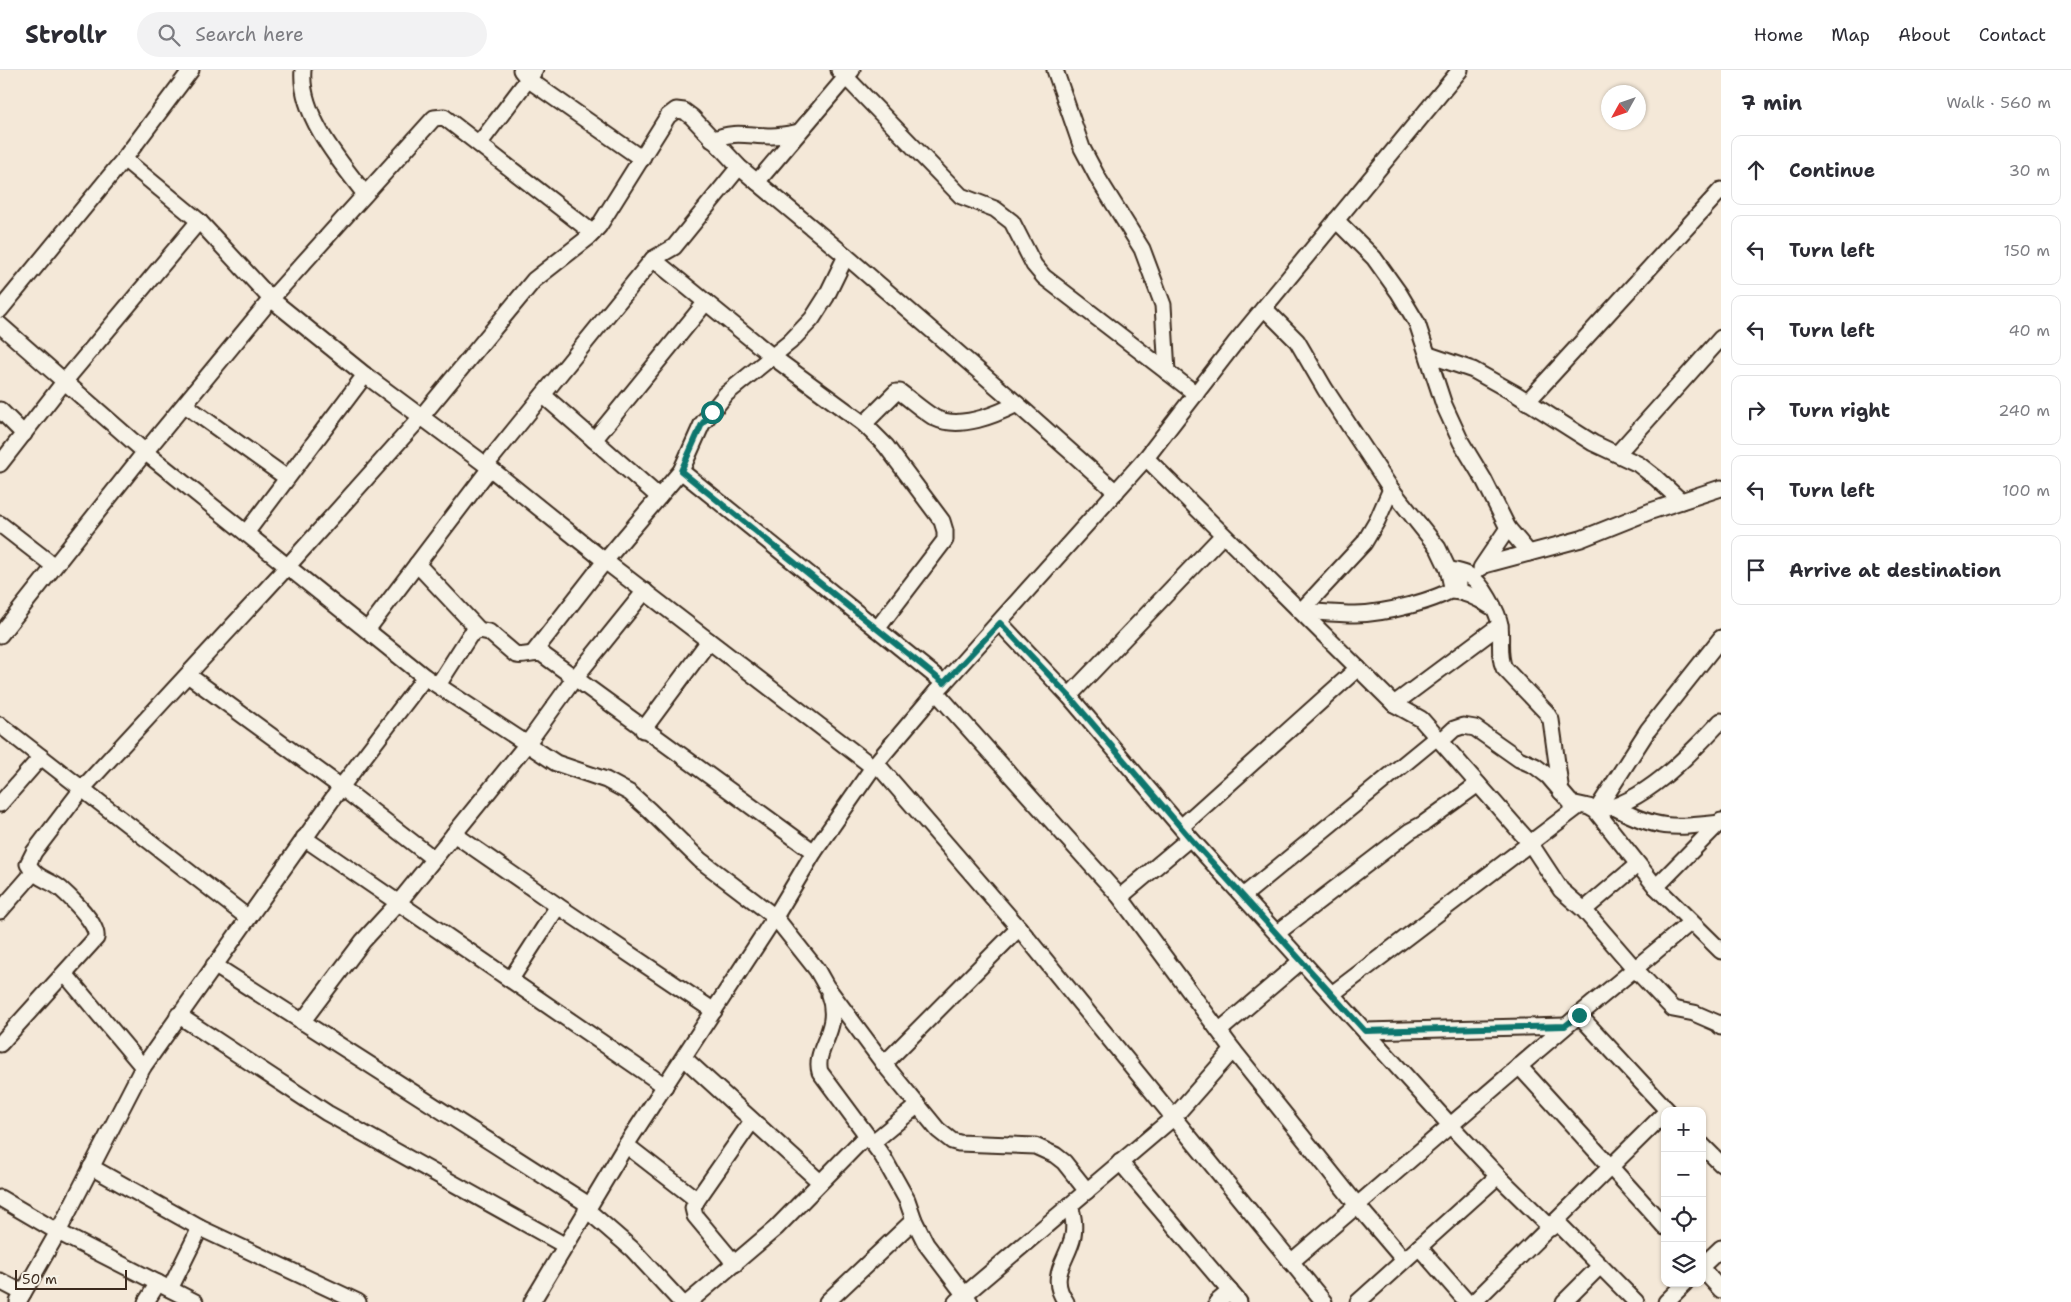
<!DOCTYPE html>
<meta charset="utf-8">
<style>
:root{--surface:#fff;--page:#f2f2f3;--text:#2b2b33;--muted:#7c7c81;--line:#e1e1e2}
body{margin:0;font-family:"Shantell Sans",sans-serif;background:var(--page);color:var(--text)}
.controls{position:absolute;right:15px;bottom:15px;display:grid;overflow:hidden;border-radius:10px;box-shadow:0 1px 4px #0004}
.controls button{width:45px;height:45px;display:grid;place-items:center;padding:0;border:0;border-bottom:1px solid var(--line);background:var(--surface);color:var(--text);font:25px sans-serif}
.compass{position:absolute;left:1601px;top:15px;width:45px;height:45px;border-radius:50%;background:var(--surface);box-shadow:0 1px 4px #0004;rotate:230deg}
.scale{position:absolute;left:15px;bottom:12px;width:112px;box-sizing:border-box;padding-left:5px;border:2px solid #3b2a1e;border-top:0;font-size:14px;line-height:18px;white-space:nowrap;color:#3b2a1e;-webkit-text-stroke:4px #f7f3e8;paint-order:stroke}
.stop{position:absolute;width:15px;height:15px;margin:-11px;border:4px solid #0f766e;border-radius:50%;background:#fff}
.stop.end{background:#0f766e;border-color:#fff;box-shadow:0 1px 5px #0008}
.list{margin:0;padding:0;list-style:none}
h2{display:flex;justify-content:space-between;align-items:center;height:65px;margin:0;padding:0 20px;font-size:21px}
h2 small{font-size:16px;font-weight:400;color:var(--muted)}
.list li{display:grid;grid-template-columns:32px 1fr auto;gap:15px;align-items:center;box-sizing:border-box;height:70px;margin:0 10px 10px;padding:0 10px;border:1px solid var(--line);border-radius:10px}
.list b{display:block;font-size:19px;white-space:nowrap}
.list em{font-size:16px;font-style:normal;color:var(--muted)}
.icon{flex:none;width:28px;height:28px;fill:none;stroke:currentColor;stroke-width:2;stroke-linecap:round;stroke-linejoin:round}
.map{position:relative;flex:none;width:1721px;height:1232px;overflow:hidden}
header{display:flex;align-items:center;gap:30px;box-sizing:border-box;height:70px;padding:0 25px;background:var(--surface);border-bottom:1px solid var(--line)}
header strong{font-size:24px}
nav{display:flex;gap:28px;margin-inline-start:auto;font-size:18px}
.search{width:350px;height:45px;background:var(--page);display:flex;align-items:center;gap:12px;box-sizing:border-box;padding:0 18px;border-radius:28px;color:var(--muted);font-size:19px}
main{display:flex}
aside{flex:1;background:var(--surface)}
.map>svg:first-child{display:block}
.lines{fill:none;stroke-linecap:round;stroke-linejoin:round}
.minor-casing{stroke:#3b2a1e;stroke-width:19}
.minor{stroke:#f7f3e8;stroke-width:15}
.route{stroke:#0f766e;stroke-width:6}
</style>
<header>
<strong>Strollr</strong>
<div class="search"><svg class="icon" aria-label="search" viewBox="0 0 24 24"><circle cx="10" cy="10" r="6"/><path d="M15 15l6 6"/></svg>Search here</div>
<nav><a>Home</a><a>Map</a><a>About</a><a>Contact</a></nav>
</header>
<main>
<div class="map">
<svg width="1721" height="1232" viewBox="0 0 1721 1232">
<rect width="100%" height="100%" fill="#f4e8d8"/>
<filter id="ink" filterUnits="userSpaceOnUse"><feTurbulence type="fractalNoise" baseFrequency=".02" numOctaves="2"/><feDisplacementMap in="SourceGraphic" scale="10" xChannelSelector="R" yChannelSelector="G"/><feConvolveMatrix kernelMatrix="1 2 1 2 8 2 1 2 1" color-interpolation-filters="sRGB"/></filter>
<g filter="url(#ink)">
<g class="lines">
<g class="minor-casing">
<g id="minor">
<path d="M303,0C299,44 340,92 365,124"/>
<polyline points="521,0 529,10 642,89"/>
<polyline points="839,0 961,126 995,139 1012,152 1034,195 1044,207 1196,324"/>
<polyline points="1055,0 1082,78 1099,110 1142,179 1163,235 1167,302"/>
<path d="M712,70C735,60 748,66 771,66C781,66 790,64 799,62"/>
<polyline points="479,74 535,0"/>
<polyline points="124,89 199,151 271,229 365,305 486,395 605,491 873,697"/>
<polyline points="757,112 852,0"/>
<polyline points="1336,150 1374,188 1399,223 1417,253 1444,335 1461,372 1484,410 1508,458 1529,483"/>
<polyline points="653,189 773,287 864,354 886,376 942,451 945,461 945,470 877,559"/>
<polyline points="1264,238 1297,271 1325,319 1391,419 1438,478 1448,499 1453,521"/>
<polyline points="0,240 124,89 191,0"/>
<polyline points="0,255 145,382 425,607 556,693 606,710 630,723 649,740 700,790 775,847 817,900 826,916 884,994 938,1060 952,1071 959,1073 1035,1076 1055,1085 1064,1092 1087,1121"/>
<polyline points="1429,285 1473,300 1516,324 1593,373 1638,394 1656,408 1681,431"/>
<polyline points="543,325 659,427"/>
<polyline points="1527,332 1721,120"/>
<polyline points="185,335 287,408"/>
<polyline points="0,340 24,364"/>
<path d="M864,354L896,322H900C911,330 923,341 935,348C960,360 995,345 1017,334"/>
<polyline points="594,370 706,232"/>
<polyline points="1617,384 1721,268"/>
<polyline points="1146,388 1394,634 1421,649 1530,773 1561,820 1584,840 1635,899 1673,939 1694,943 1717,953 1721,957"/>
<polyline points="0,394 64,312 199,151"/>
<polyline points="486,395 653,189 674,177 739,97"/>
<polyline points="681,401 944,613"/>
<polyline points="0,454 54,496"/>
<polyline points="246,463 365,305"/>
<path d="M417,494L479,560L489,562L516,585C525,587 532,582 542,584L814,782"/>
<polyline points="1484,495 1581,469 1651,441 1721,418"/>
<polyline points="1481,498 1508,458"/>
<path d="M1448,499C1454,501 1464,502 1470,506C1482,513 1498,542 1500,555C1502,569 1498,585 1504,598L1546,642L1551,650L1561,722"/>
<path d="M1453,521C1467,522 1478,528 1490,536"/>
<path d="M1301,541C1319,542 1337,544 1355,544C1381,544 1439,531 1459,515"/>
<polyline points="1301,541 1364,473 1377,451 1391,419"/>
<polyline points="1000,553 1069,626 1190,768 1450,1055 1498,1106 1551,1158"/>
<polyline points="367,560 490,398"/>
<polyline points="0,565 145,382 271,229 434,48 444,47 593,163"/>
<polyline points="534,582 605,491 681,401 702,354 726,324 790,272 812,249 826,227 846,186"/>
<polyline points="188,605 341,717 434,789"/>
<polyline points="438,615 470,565 479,560"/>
<polyline points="936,622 1120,827 1233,980 1357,1135 1404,1190"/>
<polyline points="1069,626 1223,465"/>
<polyline points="1394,634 1500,555"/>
<polyline points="0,655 247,847"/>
<polyline points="643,660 709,571"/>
<polyline points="1441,671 1454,659 1463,656 1475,658 1519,689 1535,696 1548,706 1571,733 1589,737 1596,741 1656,817 1721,881"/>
<polyline points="876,693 1019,858 1324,1232"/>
<polyline points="0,734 41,687"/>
<path d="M1614,737C1657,760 1673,758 1720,753L1721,754"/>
<polyline points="1596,741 1648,660 1721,568"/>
<path d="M1596,741C1644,734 1689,685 1721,651"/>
<polyline points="1181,757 1358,598"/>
<polyline points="454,764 558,836 714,941"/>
<polyline points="304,768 665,1016"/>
<polyline points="1656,817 1721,751"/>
<polyline points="1243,826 1437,667"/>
<polyline points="1120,827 1190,768"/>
<polyline points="1584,840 1637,795"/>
<polyline points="0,841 34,802"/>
<polyline points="1277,863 1410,761 1423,754 1478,714"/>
<polyline points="214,895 589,1135"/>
<polyline points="65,904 143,997"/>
<polyline points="511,909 558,836"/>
<polyline points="1332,924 1579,736"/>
<path d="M829,925C842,960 813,978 820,1002L883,1087L907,1130L914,1150L926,1174L970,1232"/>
<polyline points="178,945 327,1043 564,1175"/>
<polyline points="1579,945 1668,1041"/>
<polyline points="302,952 363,871 399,832 527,674 574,609 645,521"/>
<polyline points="1219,961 1301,891"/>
<polyline points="1365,961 1565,956"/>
<path d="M0,974L96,868C99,855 71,828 61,819C49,809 37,810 28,794L34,782L82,719L287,497L421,347L534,210L589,167L599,156L668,46L676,40L684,41L692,47L739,97L846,186L1017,334L1116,422"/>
<polyline points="684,988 820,1112"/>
<polyline points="884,994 1019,858"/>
<polyline points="1519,996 1665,1157"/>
<polyline points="872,1073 918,1035"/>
<polyline points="626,1075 697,1130"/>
<polyline points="1702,1075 1721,1094"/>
<polyline points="1120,1092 1239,1232"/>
<polyline points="91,1097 200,1158 358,1232"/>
<polyline points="0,1128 58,1162 195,1232"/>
<polyline points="586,1139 632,1179 681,1232"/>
<polyline points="1556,1151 1636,1232"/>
<polyline points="1419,1177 1467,1232"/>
<polyline points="1291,1192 1579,945 1691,852"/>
<polyline points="735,1194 695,1146 693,1138 697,1130 752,1051"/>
<polyline points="1702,1196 1721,1178"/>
<polyline points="1702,1199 1721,1220"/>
<polyline points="0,1211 23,1223"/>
<polyline points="170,1219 200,1158"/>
<polyline points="18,1232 58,1162 143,997 341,717 425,607"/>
<polyline points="146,1232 158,1213"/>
<polyline points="532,1232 626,1075 775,847 814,782 876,693 936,622 1146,388 1235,273 1460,0"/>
<polyline points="689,1232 776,1158 866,1066"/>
<polyline points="827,1232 914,1150"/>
<polyline points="956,1232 1174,1047 1233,980"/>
<path d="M1066,1232C1047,1206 1068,1190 1073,1166C1075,1154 1073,1146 1070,1135"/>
<polyline points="1217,1232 1230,1221"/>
<polyline points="1358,1232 1498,1106"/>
<polyline points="1474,1232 1665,1043"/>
<polyline points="1564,1232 1600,1196"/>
<polyline points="1666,1232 1685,1213"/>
</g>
</g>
<use href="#minor" class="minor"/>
</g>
</g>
<g class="lines" filter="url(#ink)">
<polyline class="route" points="712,342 702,354 681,401 944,613 1000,553 1069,626 1190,768 1365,961 1565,956 1579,945"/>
</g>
</svg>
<div class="controls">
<button>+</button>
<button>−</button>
<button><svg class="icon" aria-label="locate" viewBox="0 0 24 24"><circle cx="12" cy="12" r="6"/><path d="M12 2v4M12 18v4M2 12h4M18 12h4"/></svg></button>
<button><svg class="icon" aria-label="layers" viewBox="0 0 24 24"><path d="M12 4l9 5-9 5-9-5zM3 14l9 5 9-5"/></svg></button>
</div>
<svg class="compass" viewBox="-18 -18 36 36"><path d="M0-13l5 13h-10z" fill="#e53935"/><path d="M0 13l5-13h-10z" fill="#7c7c81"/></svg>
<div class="scale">50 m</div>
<div class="stop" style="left:712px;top:342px"></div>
<div class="stop end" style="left:1579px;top:945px"></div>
</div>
<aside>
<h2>7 min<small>Walk · 560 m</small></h2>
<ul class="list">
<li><svg class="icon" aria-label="ahead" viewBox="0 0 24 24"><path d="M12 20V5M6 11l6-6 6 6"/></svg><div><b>Continue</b></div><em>30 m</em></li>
<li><svg class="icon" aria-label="left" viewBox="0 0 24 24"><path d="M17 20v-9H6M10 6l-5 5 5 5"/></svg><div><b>Turn left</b></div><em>150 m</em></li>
<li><svg class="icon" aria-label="left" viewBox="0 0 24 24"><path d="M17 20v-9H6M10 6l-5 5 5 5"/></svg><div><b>Turn left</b></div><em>40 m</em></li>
<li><svg class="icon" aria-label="right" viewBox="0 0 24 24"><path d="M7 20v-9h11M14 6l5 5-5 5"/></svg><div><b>Turn right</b></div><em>240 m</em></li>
<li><svg class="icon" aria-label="left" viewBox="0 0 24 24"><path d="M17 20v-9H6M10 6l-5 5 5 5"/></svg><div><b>Turn left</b></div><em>100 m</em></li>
<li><svg class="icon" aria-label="arrive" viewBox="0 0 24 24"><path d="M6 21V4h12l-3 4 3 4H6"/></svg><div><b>Arrive at destination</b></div></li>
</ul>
</aside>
</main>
